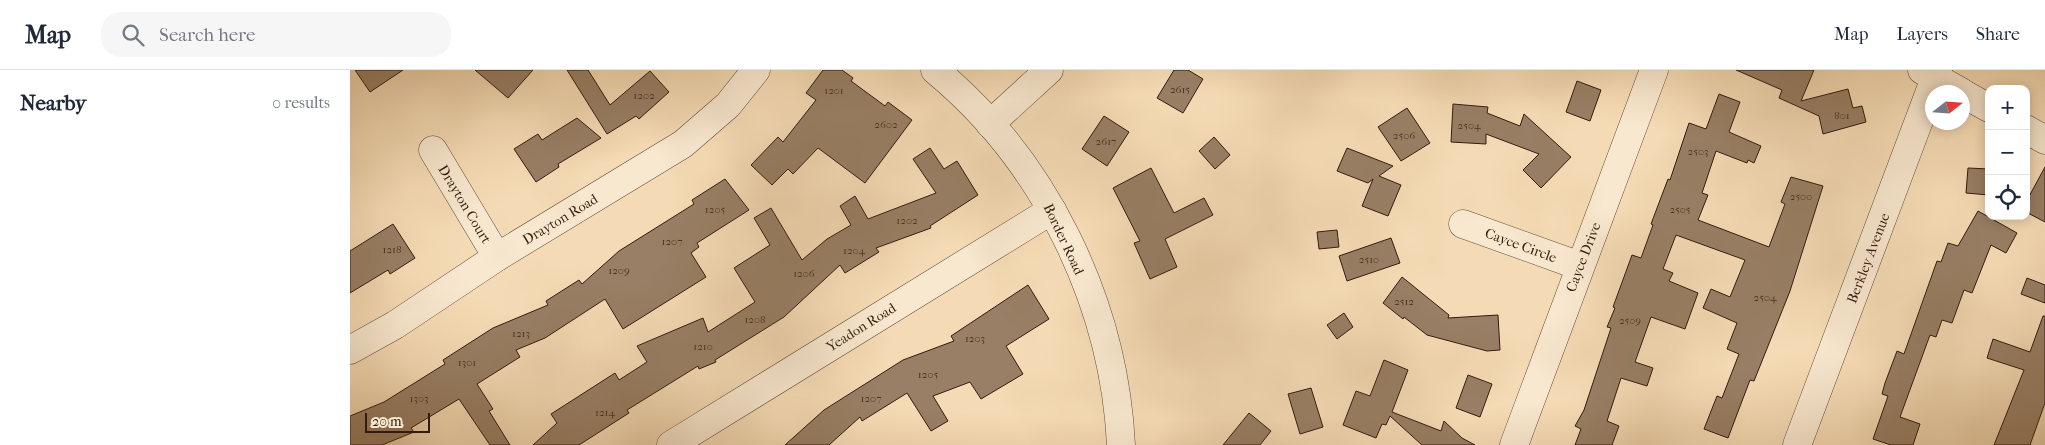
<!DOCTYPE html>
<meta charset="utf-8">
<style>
:root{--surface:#fff;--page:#f6f6f7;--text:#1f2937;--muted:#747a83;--line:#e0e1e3}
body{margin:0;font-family:"IM FELL French Canon",serif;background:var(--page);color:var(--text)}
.controls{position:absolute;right:15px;top:15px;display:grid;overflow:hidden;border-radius:10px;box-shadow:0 2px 12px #0003}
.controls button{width:45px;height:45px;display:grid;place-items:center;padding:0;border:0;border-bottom:1px solid var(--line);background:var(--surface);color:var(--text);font:25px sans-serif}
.compass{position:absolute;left:1575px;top:15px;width:45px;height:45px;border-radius:50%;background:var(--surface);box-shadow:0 2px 12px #0003;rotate:73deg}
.scale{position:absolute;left:15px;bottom:12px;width:65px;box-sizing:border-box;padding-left:5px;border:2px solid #331b0e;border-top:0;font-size:14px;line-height:18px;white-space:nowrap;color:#331b0e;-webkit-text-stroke:4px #f8e8cf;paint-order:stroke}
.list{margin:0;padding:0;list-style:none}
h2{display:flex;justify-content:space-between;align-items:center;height:65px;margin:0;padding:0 20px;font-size:21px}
h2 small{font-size:16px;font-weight:400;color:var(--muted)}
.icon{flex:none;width:28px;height:28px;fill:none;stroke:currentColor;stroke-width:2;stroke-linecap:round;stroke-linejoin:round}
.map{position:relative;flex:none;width:1695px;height:375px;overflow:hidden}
header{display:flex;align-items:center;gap:30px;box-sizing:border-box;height:70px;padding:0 25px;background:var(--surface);border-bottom:1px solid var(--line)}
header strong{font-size:24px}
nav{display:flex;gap:28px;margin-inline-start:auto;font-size:18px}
.search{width:350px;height:45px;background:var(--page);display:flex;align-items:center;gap:12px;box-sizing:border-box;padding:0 18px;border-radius:20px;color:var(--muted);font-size:19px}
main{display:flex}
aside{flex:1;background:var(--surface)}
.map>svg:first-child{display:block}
.building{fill:#987f65;stroke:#331b0e}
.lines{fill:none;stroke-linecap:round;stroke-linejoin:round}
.minor-casing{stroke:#644b38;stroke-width:29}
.minor{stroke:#f8e8cf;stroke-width:28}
.labels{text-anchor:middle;stroke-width:5;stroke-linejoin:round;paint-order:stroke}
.number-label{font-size:11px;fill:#4c3424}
.street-label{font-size:14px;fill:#331b0e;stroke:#f8e8cf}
</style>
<header>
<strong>Map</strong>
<div class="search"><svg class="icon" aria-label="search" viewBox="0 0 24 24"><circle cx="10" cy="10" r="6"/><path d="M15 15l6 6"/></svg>Search here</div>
<nav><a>Map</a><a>Layers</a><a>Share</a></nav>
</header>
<main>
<aside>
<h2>Nearby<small>0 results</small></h2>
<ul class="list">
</ul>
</aside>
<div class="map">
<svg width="1695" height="375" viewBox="0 0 1695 375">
<rect width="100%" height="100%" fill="#f5dbb5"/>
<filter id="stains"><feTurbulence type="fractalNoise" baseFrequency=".004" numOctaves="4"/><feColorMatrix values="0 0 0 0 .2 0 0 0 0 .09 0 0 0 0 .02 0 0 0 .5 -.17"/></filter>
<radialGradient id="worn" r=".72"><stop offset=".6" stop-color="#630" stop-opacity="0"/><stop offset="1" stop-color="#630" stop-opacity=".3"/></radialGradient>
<g class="building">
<polygon points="5,0 53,0 20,22"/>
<polygon points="125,0 183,0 158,28"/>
<polygon points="217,0 238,0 260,35 300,1 319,22 289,49 286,46 257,64"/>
<polygon points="473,0 492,0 503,8 501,11 535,36 538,32 562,50 515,113 468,78 443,104 438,99 422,115 401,95 428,67 433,72 466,30 456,23"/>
<polygon points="824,0 838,0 853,9 833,43 807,28"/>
<polygon points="1386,0 1464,0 1451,31 1498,19 1503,38 1512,36 1516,52 1473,64 1469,46 1429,28 1432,20"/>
<polygon points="1227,11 1251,20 1240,51 1216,42"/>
<polygon points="1369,24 1390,32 1379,62 1411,76 1404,93 1398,90 1397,93 1366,81 1352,123 1358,125 1348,150 1419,177 1435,134 1431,132 1441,107 1473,116 1440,221 1404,311 1400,310 1378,368 1354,359 1367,326 1372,328 1389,284 1377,279 1387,253 1353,238 1361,219 1380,227 1395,190 1326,165 1313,199 1323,203 1319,211 1348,223 1335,259 1301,247 1285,292 1303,298 1297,316 1271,308 1257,351 1269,356 1262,375 1225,375 1231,359 1225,356 1234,340 1261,258 1257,257 1265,238 1263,237 1282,185 1291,188 1303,155 1301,154 1318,109 1320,110 1339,53 1356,59"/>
<polygon points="1103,34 1138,37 1137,43 1170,56 1174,44 1221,87 1191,118 1173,100 1189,84 1136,64 1136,74 1101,72"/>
<polygon points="1057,38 1080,73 1051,91 1028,57"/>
<polygon points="754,46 779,62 757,96 732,79"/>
<polygon points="227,48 251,68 208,94 209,97 186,112 164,79 188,64 192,70"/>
<polygon points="864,67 880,85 865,99 849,81"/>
<polygon points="580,78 594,99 607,91 628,125 580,156 581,158 526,178 529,182 495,203 490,195 434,247 365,290 366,292 349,299 348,296 277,340 279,343 229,375 183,375 207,353 201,344 265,303 269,310 297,292 287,276 353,248 358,262 405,232 384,198 420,175 404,148 421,138 452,190 477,169 501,155 490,136 505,126 518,149 586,123 563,89"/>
<polygon points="997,78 1043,96 1029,106 1051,115 1038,146 1012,136 1023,109 1018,113 987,101"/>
<polygon points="1695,97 1695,152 1676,142 1676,132"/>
<polygon points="801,98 824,143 854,128 863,145 815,169 827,197 800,209 784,173 790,171 763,118"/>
<polygon points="1618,98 1639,99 1639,125 1616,123"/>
<polygon points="375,109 399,140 347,173 349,177 341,183 356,207 273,259 255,229 195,268 166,280 170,287 127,314 143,339 139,341 160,375 140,375 109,329 61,358 64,362 32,375 0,375 0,346 34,332 95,294 93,290 143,258 198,235 196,231 229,210 232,214 269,181 344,134 342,130"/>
<polygon points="1628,141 1667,163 1656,183 1641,175 1622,223 1614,220 1602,253 1592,250 1586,267 1580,265 1550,347 1570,354 1563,375 1541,375 1523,369 1538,326 1532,324 1535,313 1547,281 1554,284 1587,191 1591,192 1598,173 1608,176"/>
<polygon points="43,154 65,188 40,204 38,200 0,223 0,181"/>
<polygon points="987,160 989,177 969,179 967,162"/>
<polygon points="1041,168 1050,193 997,211 989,186"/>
<polygon points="1052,207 1099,245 1098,248 1148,245 1150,280 1137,281 1077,265 1054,247 1053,249 1033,233"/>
<polygon points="1677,208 1695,215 1695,233 1671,224"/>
<polygon points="678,215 699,249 656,276 673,304 631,329 620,312 583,326 598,351 581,361 557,323 512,351 510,347 479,375 435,375 474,340 553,290 604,271 601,266"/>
<polygon points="994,243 1003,257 987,269 977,255"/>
<polygon points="1693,246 1695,246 1695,333 1680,375 1644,375 1674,300 1637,288 1643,269 1680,282"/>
<polygon points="1034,290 1058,300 1042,342 1091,361 1094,351 1112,368 1125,375 1072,375 1040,346 1036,355 1032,354 1026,368 993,355 1006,321 1020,326"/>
<polygon points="1118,305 1142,314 1130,347 1106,338"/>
<polygon points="961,318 973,357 950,364 938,324"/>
<polygon points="899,343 921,361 910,375 873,375"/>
</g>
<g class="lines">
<g class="minor-casing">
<g id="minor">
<path d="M585,0C695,91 764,232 771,375"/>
<polyline points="1572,0 1611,22"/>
<polyline points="1612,23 1639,38"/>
<polyline points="640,54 699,0"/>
<polyline points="1676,59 1695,70"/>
<polyline points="83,80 147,187"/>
<polyline points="1113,154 1230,196"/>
<polyline points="0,280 45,255 147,187 333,74 378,35 406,0"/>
<polyline points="321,375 702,140"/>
<polyline points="1164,375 1304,0"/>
<polyline points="1447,375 1588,0"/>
</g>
</g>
<use href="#minor" class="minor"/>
</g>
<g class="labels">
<g class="number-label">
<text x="830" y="23">2615</text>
<text x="484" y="24">1201</text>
<text x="294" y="29">1202</text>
<text x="1492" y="49">801</text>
<text x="536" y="58">2602</text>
<text x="1119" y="59">2504</text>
<text x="1054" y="69">2506</text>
<text x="756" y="75">2617</text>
<text x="1348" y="85">2503</text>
<text x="1451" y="130">2500</text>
<text x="365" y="143">1205</text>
<text x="1330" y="143">2505</text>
<text x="557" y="154">1202</text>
<text x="322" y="175">1207</text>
<text x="42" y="183">1218</text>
<text x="504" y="184">1204</text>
<text x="1019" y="193">2510</text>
<text x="269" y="204">1209</text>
<text x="454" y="207">1206</text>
<text x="1415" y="231">2504</text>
<text x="1054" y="235">2512</text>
<text x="405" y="253">1208</text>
<text x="1280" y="254">2509</text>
<text x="171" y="267">1213</text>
<text x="625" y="272">1203</text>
<text x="353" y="280">1210</text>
<text x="117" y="296">1301</text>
<text x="578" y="308">1205</text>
<text x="69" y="332">1303</text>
<text x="521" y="332">1207</text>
<text x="255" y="346">1214</text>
</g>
<g class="street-label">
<text transform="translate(115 134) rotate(59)" y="5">Drayton Court</text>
<text transform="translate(210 149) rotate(-31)" y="5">Drayton Road</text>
<text transform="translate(714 169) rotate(65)" y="5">Border Road</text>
<text transform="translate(1171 175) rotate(20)" y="5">Cayce Circle</text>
<text transform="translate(1233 187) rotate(-69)" y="5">Cayce Drive</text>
<text transform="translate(1518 188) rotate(-69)" y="5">Berkley Avenue</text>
<text transform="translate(511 257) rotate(-32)" y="5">Yeadon Road</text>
</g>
</g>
<rect width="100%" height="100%" filter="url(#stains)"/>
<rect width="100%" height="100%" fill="url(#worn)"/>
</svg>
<div class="controls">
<button>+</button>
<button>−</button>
<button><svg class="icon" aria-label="locate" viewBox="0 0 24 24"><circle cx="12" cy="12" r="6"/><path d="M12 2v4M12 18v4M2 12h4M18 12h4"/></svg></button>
</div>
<svg class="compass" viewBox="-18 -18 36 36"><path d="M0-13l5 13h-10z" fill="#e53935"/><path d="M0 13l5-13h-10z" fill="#747a83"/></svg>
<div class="scale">20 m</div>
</div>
</main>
